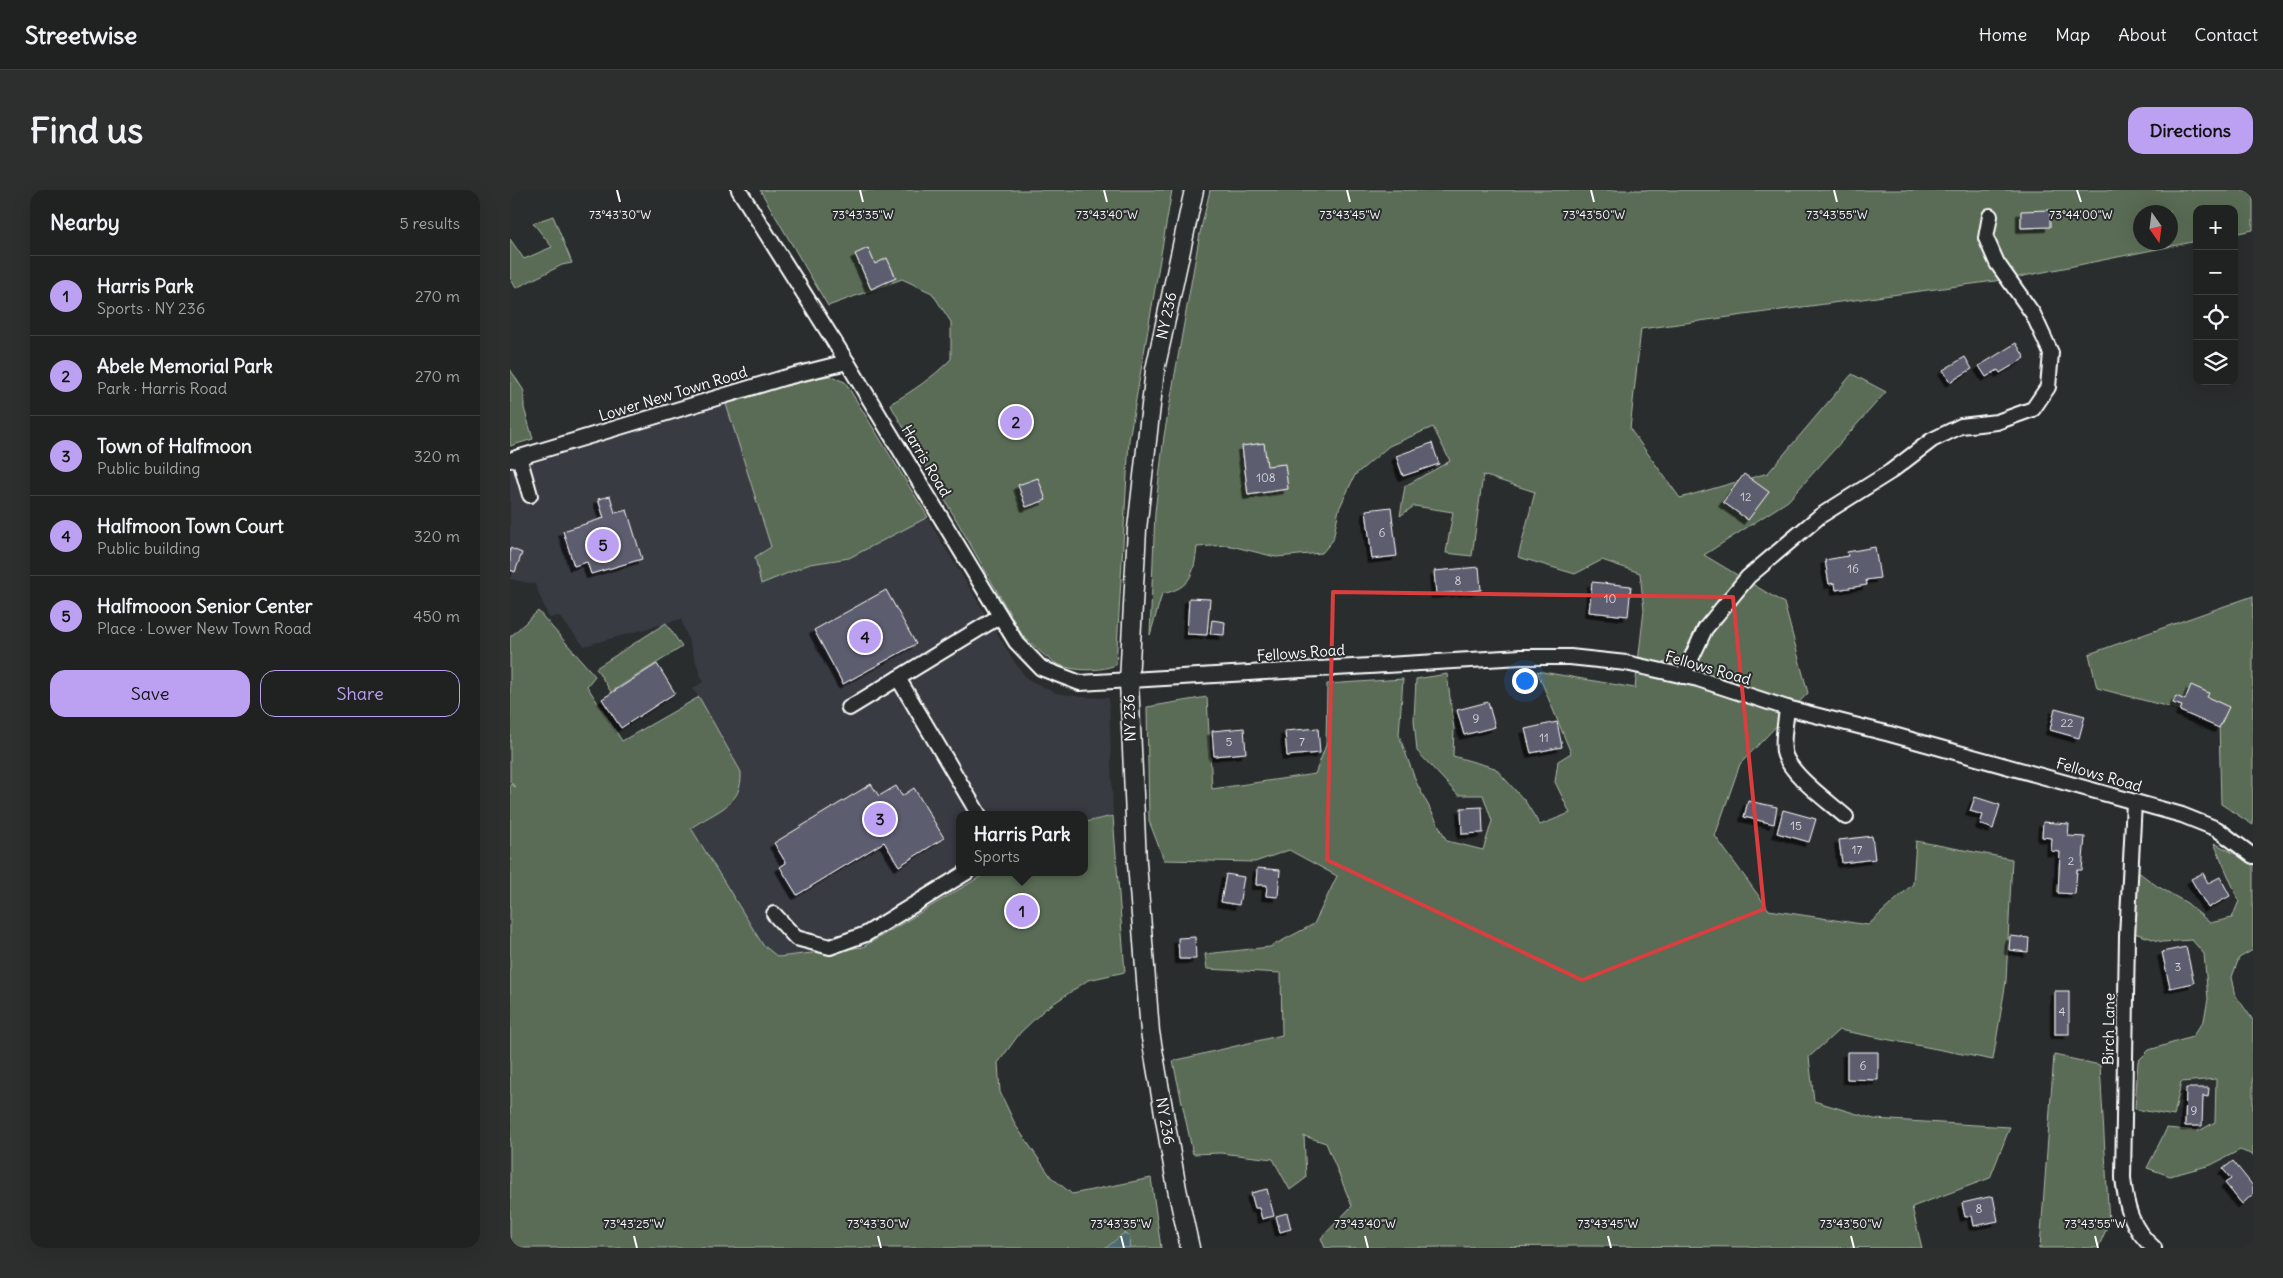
<!DOCTYPE html>
<meta charset="utf-8">
<style>
:root{--surface:#202222;--page:#2d2f2f;--text:#f1f3f6;--muted:#a2a4a5;--line:#3d3f40;--accent:#bca0f2}
body{margin:0;font-family:Delius,sans-serif;background:var(--page);color:var(--text)}
.controls{position:absolute;right:15px;top:15px;display:grid;overflow:hidden;border-radius:10px;box-shadow:0 5px 20px #0002}
.controls button{width:45px;height:45px;display:grid;place-items:center;padding:0;border:0;border-bottom:1px solid var(--line);background:var(--surface);color:var(--text);font:25px sans-serif}
.compass{position:absolute;left:1623px;top:15px;width:45px;height:45px;border-radius:50%;background:var(--surface);box-shadow:0 5px 20px #0002;rotate:166deg}
.you{position:absolute;left:1014px;top:490px;width:18px;height:18px;margin:-12px;border:4px solid #fff;border-radius:50%;background:#1a73e8;box-shadow:0 0 0 8px #1a73e833}
.badge{display:grid;place-items:center;width:32px;height:32px;border-radius:50%;background:var(--accent);color:#111;font-size:16px;font-weight:700}
.pin{position:absolute;translate:-50% -50%;border:2px solid #fff;box-shadow:0 1px 5px #0006}
.popup{position:absolute;left:446px;top:621px;width:132px;height:65px;box-sizing:border-box;display:grid;place-content:center;border-radius:10px;background:var(--surface);filter:drop-shadow(0 1px 4px #0005);font-size:16px;white-space:nowrap;color:var(--muted)}
.popup b{font-size:19px;color:var(--text)}
.popup::after{content:'';position:absolute;left:50%;top:100%;margin-left:-10px;border:10px solid transparent;border-top-color:var(--surface)}
.list{margin:0;padding:0;list-style:none}
h2{display:flex;justify-content:space-between;align-items:center;height:65px;margin:0;padding:0 20px;font-size:21px}
h2 small{font-size:16px;font-weight:400;color:var(--muted)}
.list li{display:grid;grid-template-columns:32px 1fr auto;gap:15px;align-items:center;box-sizing:border-box;height:80px;padding:0 20px;border-top:1px solid var(--line)}
.list b{display:block;font-size:19px;white-space:nowrap}
.list p{margin:0;font-size:16px;white-space:nowrap;color:var(--muted)}
.list em{font-size:16px;font-style:normal;color:var(--muted)}
.actions{display:flex;gap:10px;padding:15px 20px}
.actions a{flex:1;padding:11px 0;border:1px solid var(--accent);border-radius:15px;text-align:center;font-size:18px;color:var(--accent)}
.actions .main{background:var(--accent);color:#111}
.icon{flex:none;width:28px;height:28px;fill:none;stroke:currentColor;stroke-width:2;stroke-linecap:round;stroke-linejoin:round}
.map{position:relative;flex:none;width:1743px;height:1058px;overflow:hidden;border-radius:15px}
header{display:flex;align-items:center;gap:30px;box-sizing:border-box;height:70px;padding:0 25px;background:var(--surface);border-bottom:1px solid var(--line)}
header strong{font-size:24px}
nav{display:flex;gap:28px;margin-inline-start:auto;font-size:18px}
.intro{display:flex;align-items:center;justify-content:space-between;box-sizing:border-box;height:120px;padding:0 30px}
h1{margin:0;font-size:35px}
.button{padding:12px 22px;border-radius:15px;background:var(--accent);color:#111;font-size:18px;font-weight:700}
main{display:flex;gap:30px;padding:0 30px}
aside{flex:1;background:var(--surface);border-radius:15px;box-shadow:0 5px 20px #0002}
.map>svg:first-child{display:block}
.built{fill:#393b42}
.green{fill:#5a6c56;stroke:#acb6aa;fill-rule:evenodd}
.water{fill:#4d6a71;stroke:#94a6aa}
.building{fill:#5d5d6f;stroke:#fff;filter:url(#shadow)}
.lines{fill:none;stroke-linecap:round;stroke-linejoin:round}
.minor-casing{stroke:#fff;stroke-width:18}
.major-casing{stroke:#fff;stroke-width:21}
.minor{stroke:#2a2d2e;stroke-width:14}
.major{stroke:#2a2d2e;stroke-width:18}
.marked{fill:none;stroke:#da3e3e;stroke-width:4;stroke-linejoin:round}
.ticks{fill:none;stroke:#fff;stroke-width:2}
.labels{text-anchor:middle;stroke-width:4;stroke-linejoin:round;paint-order:stroke}
.number-label{font-size:12px;fill:#d6d6db}
.street-label{font-size:15px;fill:#fff;stroke:#2a2d2e}
.ticks-label{font-size:12px;text-anchor:middle;fill:#fff;stroke:#2a2d2e;stroke-width:4;stroke-linejoin:round;paint-order:stroke}
</style>
<header>
<strong>Streetwise</strong>
<nav><a>Home</a><a>Map</a><a>About</a><a>Contact</a></nav>
</header>
<div class="intro"><h1>Find us</h1><a class="button">Directions</a></div>
<main>
<aside>
<h2>Nearby<small>5 results</small></h2>
<ul class="list">
<li><span class="badge">1</span><div><b>Harris Park</b><p>Sports · NY 236</p></div><em>270 m</em></li>
<li><span class="badge">2</span><div><b>Abele Memorial Park</b><p>Park · Harris Road</p></div><em>270 m</em></li>
<li><span class="badge">3</span><div><b>Town of Halfmoon</b><p>Public building</p></div><em>320 m</em></li>
<li><span class="badge">4</span><div><b>Halfmoon Town Court</b><p>Public building</p></div><em>320 m</em></li>
<li><span class="badge">5</span><div><b>Halfmooon Senior Center</b><p>Place · Lower New Town Road</p></div><em>450 m</em></li>
</ul>
<div class="actions"><a class="main">Save</a><a>Share</a></div>
</aside>
<div class="map">
<svg width="1743" height="1058" viewBox="0 0 1743 1058">
<defs>
<filter id="shadow"><feDropShadow dx="-4.5" dy="4.5" stdDeviation="0" flood-color="#0009"/></filter>
</defs>
<rect width="100%" height="100%" fill="#2a2d2e"/>
<filter id="ink" filterUnits="userSpaceOnUse"><feTurbulence type="fractalNoise" baseFrequency=".02" numOctaves="2"/><feDisplacementMap in="SourceGraphic" scale="10" xChannelSelector="R" yChannelSelector="G"/><feConvolveMatrix kernelMatrix="1 2 1 2 8 2 1 2 1" color-interpolation-filters="sRGB"/></filter>
<g filter="url(#ink)">
<polygon class="built" points="320,186 335,192 505,473 517,489 546,503 572,507 599,508 603,626 575,632 574,625 450,625 450,682 478,682 353,757 268,767 253,755 181,638 224,611 231,582 189,507 182,499 193,492 171,429 74,456 49,426 39,428 25,394 0,389 0,280 299,189"/>
<g class="green">
<path d="M250,0H662L619,250L606,475C588,482 559,482 542,471C531,464 522,453 512,445L380,214C403,201 422,188 441,169V132L422,103L392,89L318,116Z"/>
<path d="M700,0H1743V40L1724,44V19H1687V51L1499,89L1131,139L1120,239L1170,308L1258,283L1342,184L1376,202L1278,311L1194,365L1274,413L1298,503L1230,574L1205,646L1259,720L1358,735L1403,694L1406,651L1502,669L1496,791L1483,870L1329,840L1299,867L1304,911L1364,929L1500,937L1480,988L1402,1017L1412,1058L1072,1056L815,1058L811,1048L842,1016L816,953L794,946L796,988L780,1000L763,969L710,963L683,964L663,871L772,845L771,783L697,779L695,764L760,757L804,734L827,686L779,660L745,672L654,670L639,631L637,517L697,507L702,599L805,584L816,555L817,494L893,489L889,545L906,592L937,651L973,660L982,631L973,605H948L907,561L904,530L906,489L937,484L944,539L943,566L985,578L1015,611L1030,635L1060,623L1045,592L1048,571L1061,563L1027,481L1125,498L1134,420L1130,383L1092,370L1065,384L1008,367L1025,302L973,285L962,366L936,363L943,322L904,316L890,326L895,296L940,271L923,237L879,256L845,285L829,319L823,350L812,363L766,367L717,355L687,357C684,384 681,398 652,404L640,445L645,322L654,246L690,43ZM1630,22H1660V52H1630Z"/>
<polygon points="43,26 62,73 52,75 6,98 0,88 0,49 14,69 42,57 23,33"/>
<polygon points="0,179 14,201 14,218 23,249 0,256"/>
<polygon points="320,186 335,192 418,327 339,368 300,374 251,394 245,367 261,357 216,214 299,189"/>
<polygon points="1743,406 1743,635 1711,614 1709,530 1587,498 1579,464"/>
<path d="M28,421L85,486L77,496L112,551L189,507L231,582C233,616 205,621 181,638L253,755L268,767L353,757L478,682H574L575,632L603,626L615,782L578,790L534,820L510,843L488,873L490,902L506,936L541,987L562,1004L641,988L651,1058H0V594L6,597L0,592V447Z"/>
<polygon points="156,433 172,457 101,502 86,478"/>
<polygon points="1704,653 1739,671 1743,675 1743,760 1729,768 1722,787 1726,806 1743,830 1743,965 1730,960 1701,975 1660,986 1637,978 1657,938 1689,941 1705,932 1706,889 1671,892 1664,926 1625,919 1628,871 1639,860 1682,847 1694,830 1698,809 1694,764 1682,750 1652,752 1624,743 1627,681 1647,696 1677,713 1700,733 1722,728 1729,711"/>
<polygon points="1544,865 1590,875 1599,1033 1588,1058 1528,1058 1530,1057"/>
</g>
<polygon class="water" points="614,1043 620,1047 619,1058 596,1058"/>
<g class="building">
<polygon points="1540,20 1540,37 1511,38 1511,21"/>
<polygon points="358,58 365,74 377,68 386,88 361,99 345,64"/>
<polygon points="1506,153 1515,168 1490,183 1488,180 1476,187 1469,176"/>
<polygon points="1455,167 1462,179 1440,192 1433,180"/>
<polygon points="754,253 757,276 775,274 778,299 738,305 732,256"/>
<polygon points="922,253 929,274 893,286 886,266"/>
<polygon points="1234,284 1259,302 1238,330 1213,312"/>
<polygon points="528,288 536,310 516,317 508,295"/>
<polygon points="100,306 105,323 117,320 132,369 81,384 77,372 64,376 53,341 94,328 88,309"/>
<polygon points="881,317 887,366 862,369 856,320"/>
<polygon points="1365,357 1370,388 1356,390 1357,395 1326,400 1325,393 1319,394 1315,370 1338,366 1337,362"/>
<polygon points="0,358 12,363 5,382 0,380"/>
<polygon points="969,377 971,400 926,404 924,381"/>
<polygon points="1082,392 1121,396 1118,426 1079,422"/>
<polygon points="376,400 406,454 333,494 304,440"/>
<polygon points="679,408 700,409 697,445 677,444"/>
<polygon points="702,430 715,432 714,445 700,444"/>
<polygon points="147,474 165,503 111,538 92,509"/>
<polygon points="1681,495 1699,503 1697,507 1719,517 1709,538 1670,521 1672,516 1663,513 1666,506 1675,510"/>
<polygon points="978,512 985,537 954,545 947,520"/>
<polygon points="1545,518 1575,526 1569,548 1540,540"/>
<polygon points="1047,532 1052,557 1021,563 1015,539"/>
<polygon points="734,538 736,563 704,566 702,541"/>
<polygon points="808,538 810,563 777,566 775,541"/>
<polygon points="361,594 369,606 386,596 392,606 404,598 434,648 389,676 374,652 287,705 270,677 276,673 264,653"/>
<polygon points="1465,607 1490,615 1483,639 1470,634 1473,625 1460,621"/>
<polygon points="1238,611 1267,617 1264,634 1234,627"/>
<polygon points="972,617 973,643 952,644 951,618"/>
<polygon points="1273,620 1306,629 1299,652 1267,643"/>
<polygon points="1533,632 1559,634 1558,646 1575,647 1572,680 1567,680 1565,704 1548,703 1550,662 1541,661 1542,648 1532,647"/>
<polygon points="1362,646 1365,669 1332,673 1329,650"/>
<polygon points="747,678 770,680 768,707 756,706 757,695 746,695"/>
<polygon points="1693,683 1698,693 1710,687 1720,706 1698,718 1681,689"/>
<polygon points="716,684 734,687 729,715 711,712"/>
<polygon points="1500,746 1519,748 1518,762 1499,760"/>
<polygon points="685,747 686,769 669,769 668,748"/>
<polygon points="1676,757 1684,793 1660,798 1652,762"/>
<rect x="1545" y="801" width="14" height="43"/>
<polygon points="1337,862 1368,862 1368,890 1337,889"/>
<polygon points="1676,898 1699,898 1698,907 1693,906 1692,936 1675,936"/>
<polygon points="1723,971 1743,996 1743,1004 1732,1014 1715,993 1721,989 1713,979"/>
<polygon points="757,999 764,1026 752,1029 749,1018 745,1018 741,1003"/>
<polygon points="1483,1006 1488,1031 1464,1036 1462,1025 1455,1027 1452,1013"/>
<polygon points="777,1023 781,1039 770,1042 766,1026"/>
</g>
<g class="lines">
<g class="minor-casing">
<g id="minor">
<polyline points="229,0 337,172 506,452 531,478 570,493 1011,467 1060,467 1116,473 1188,489 1277,518 1380,544 1672,625 1707,639 1743,666"/>
<polyline points="9,267 20,305"/>
<polyline points="0,270 273,188 337,172"/>
<polyline points="1173,486 1195,439 1238,387 1310,326 1380,282 1422,250 1451,236 1487,232 1523,219 1538,197 1541,163 1523,124 1487,73 1476,48 1480,26"/>
<polyline points="388,488 469,625"/>
<polyline points="339,518 490,426"/>
<path d="M1277,518C1276,532 1272,548 1274,562C1279,584 1319,612 1336,627"/>
<path d="M1624,612L1617,747L1613,988C1616,1016 1621,1039 1644,1058"/>
<polyline points="264,724 286,748 320,757 356,744 457,682"/>
</g>
</g>
<g class="major-casing">
<g id="major">
<path id="s1" d="M680,1058L667,999L640,842L627,673L619,491L627,339L645,180L684,0"/>
</g>
</g>
<use href="#minor" class="minor"/>
<use href="#major" class="major"/>
</g>
</g>
<path class="marked" d="M823,402L1223,407L1254,719L1072,790L817,670Z"/>
<path class="ticks" d="M107,0L110,12M350,0L353,12M594,0L597,12M837,0L840,12M1081,0L1084,12M1324,0L1327,12M1567,0L1571,12M124,1046L127,1058M368,1046L371,1058M611,1046L614,1058M855,1046L858,1058M1098,1046L1101,1058M1341,1046L1344,1058M1585,1046L1588,1058"/>
<g class="labels">
<g class="number-label">
<text x="756" y="292">108</text>
<text x="1236" y="311">12</text>
<text x="872" y="347">6</text>
<text x="1343" y="383">16</text>
<text x="948" y="395">8</text>
<text x="1100" y="413">10</text>
<text x="966" y="533">9</text>
<text x="1557" y="537">22</text>
<text x="1034" y="552">11</text>
<text x="719" y="556">5</text>
<text x="792" y="556">7</text>
<text x="1286" y="640">15</text>
<text x="1347" y="664">17</text>
<text x="1561" y="675">2</text>
<text x="1668" y="781">3</text>
<text x="1552" y="826">4</text>
<text x="1353" y="880">6</text>
<text x="1684" y="925">9</text>
<text x="1469" y="1023">8</text>
</g>
<g class="street-label">
<text dy="5" stroke="none"><textPath href="#s1" startOffset="939">NY 236</textPath></text>
<text transform="translate(163 204) rotate(-17)" y="5">Lower New Town Road</text>
<text transform="translate(416 271) rotate(59)" y="5">Harris Road</text>
<text transform="translate(791 463) rotate(-4)" y="5">Fellows Road</text>
<text transform="translate(1198 478) rotate(16)" y="5">Fellows Road</text>
<text transform="translate(620 528) rotate(-92)" y="5">NY 236</text>
<text transform="translate(1589 585) rotate(16)" y="5">Fellows Road</text>
<text transform="translate(1599 839) rotate(-89)" y="5">Birch Lane</text>
<text transform="translate(655 931) rotate(80)" y="5">NY 236</text>
</g>
</g>
<g class="ticks-label">
<text x="110" y="29">73°43'30"W</text>
<text x="353" y="29">73°43'35"W</text>
<text x="597" y="29">73°43'40"W</text>
<text x="840" y="29">73°43'45"W</text>
<text x="1084" y="29">73°43'50"W</text>
<text x="1327" y="29">73°43'55"W</text>
<text x="1571" y="29">73°44'00"W</text>
<text x="124" y="1038">73°43'25"W</text>
<text x="368" y="1038">73°43'30"W</text>
<text x="611" y="1038">73°43'35"W</text>
<text x="855" y="1038">73°43'40"W</text>
<text x="1098" y="1038">73°43'45"W</text>
<text x="1341" y="1038">73°43'50"W</text>
<text x="1585" y="1038">73°43'55"W</text>
</g>
</svg>
<div class="controls">
<button>+</button>
<button>−</button>
<button><svg class="icon" aria-label="locate" viewBox="0 0 24 24"><circle cx="12" cy="12" r="6"/><path d="M12 2v4M12 18v4M2 12h4M18 12h4"/></svg></button>
<button><svg class="icon" aria-label="layers" viewBox="0 0 24 24"><path d="M12 4l9 5-9 5-9-5zM3 14l9 5 9-5"/></svg></button>
</div>
<svg class="compass" viewBox="-18 -18 36 36"><path d="M0-13l5 13h-10z" fill="#e53935"/><path d="M0 13l5-13h-10z" fill="#a2a4a5"/></svg>
<div class="you"></div>
<div class="pin badge" style="left:512px;top:721px">1</div>
<div class="popup"><b>Harris Park</b>Sports</div>
<div class="pin badge" style="left:506px;top:232px">2</div>
<div class="pin badge" style="left:370px;top:629px">3</div>
<div class="pin badge" style="left:355px;top:447px">4</div>
<div class="pin badge" style="left:93px;top:355px">5</div>
</div>
</main>
